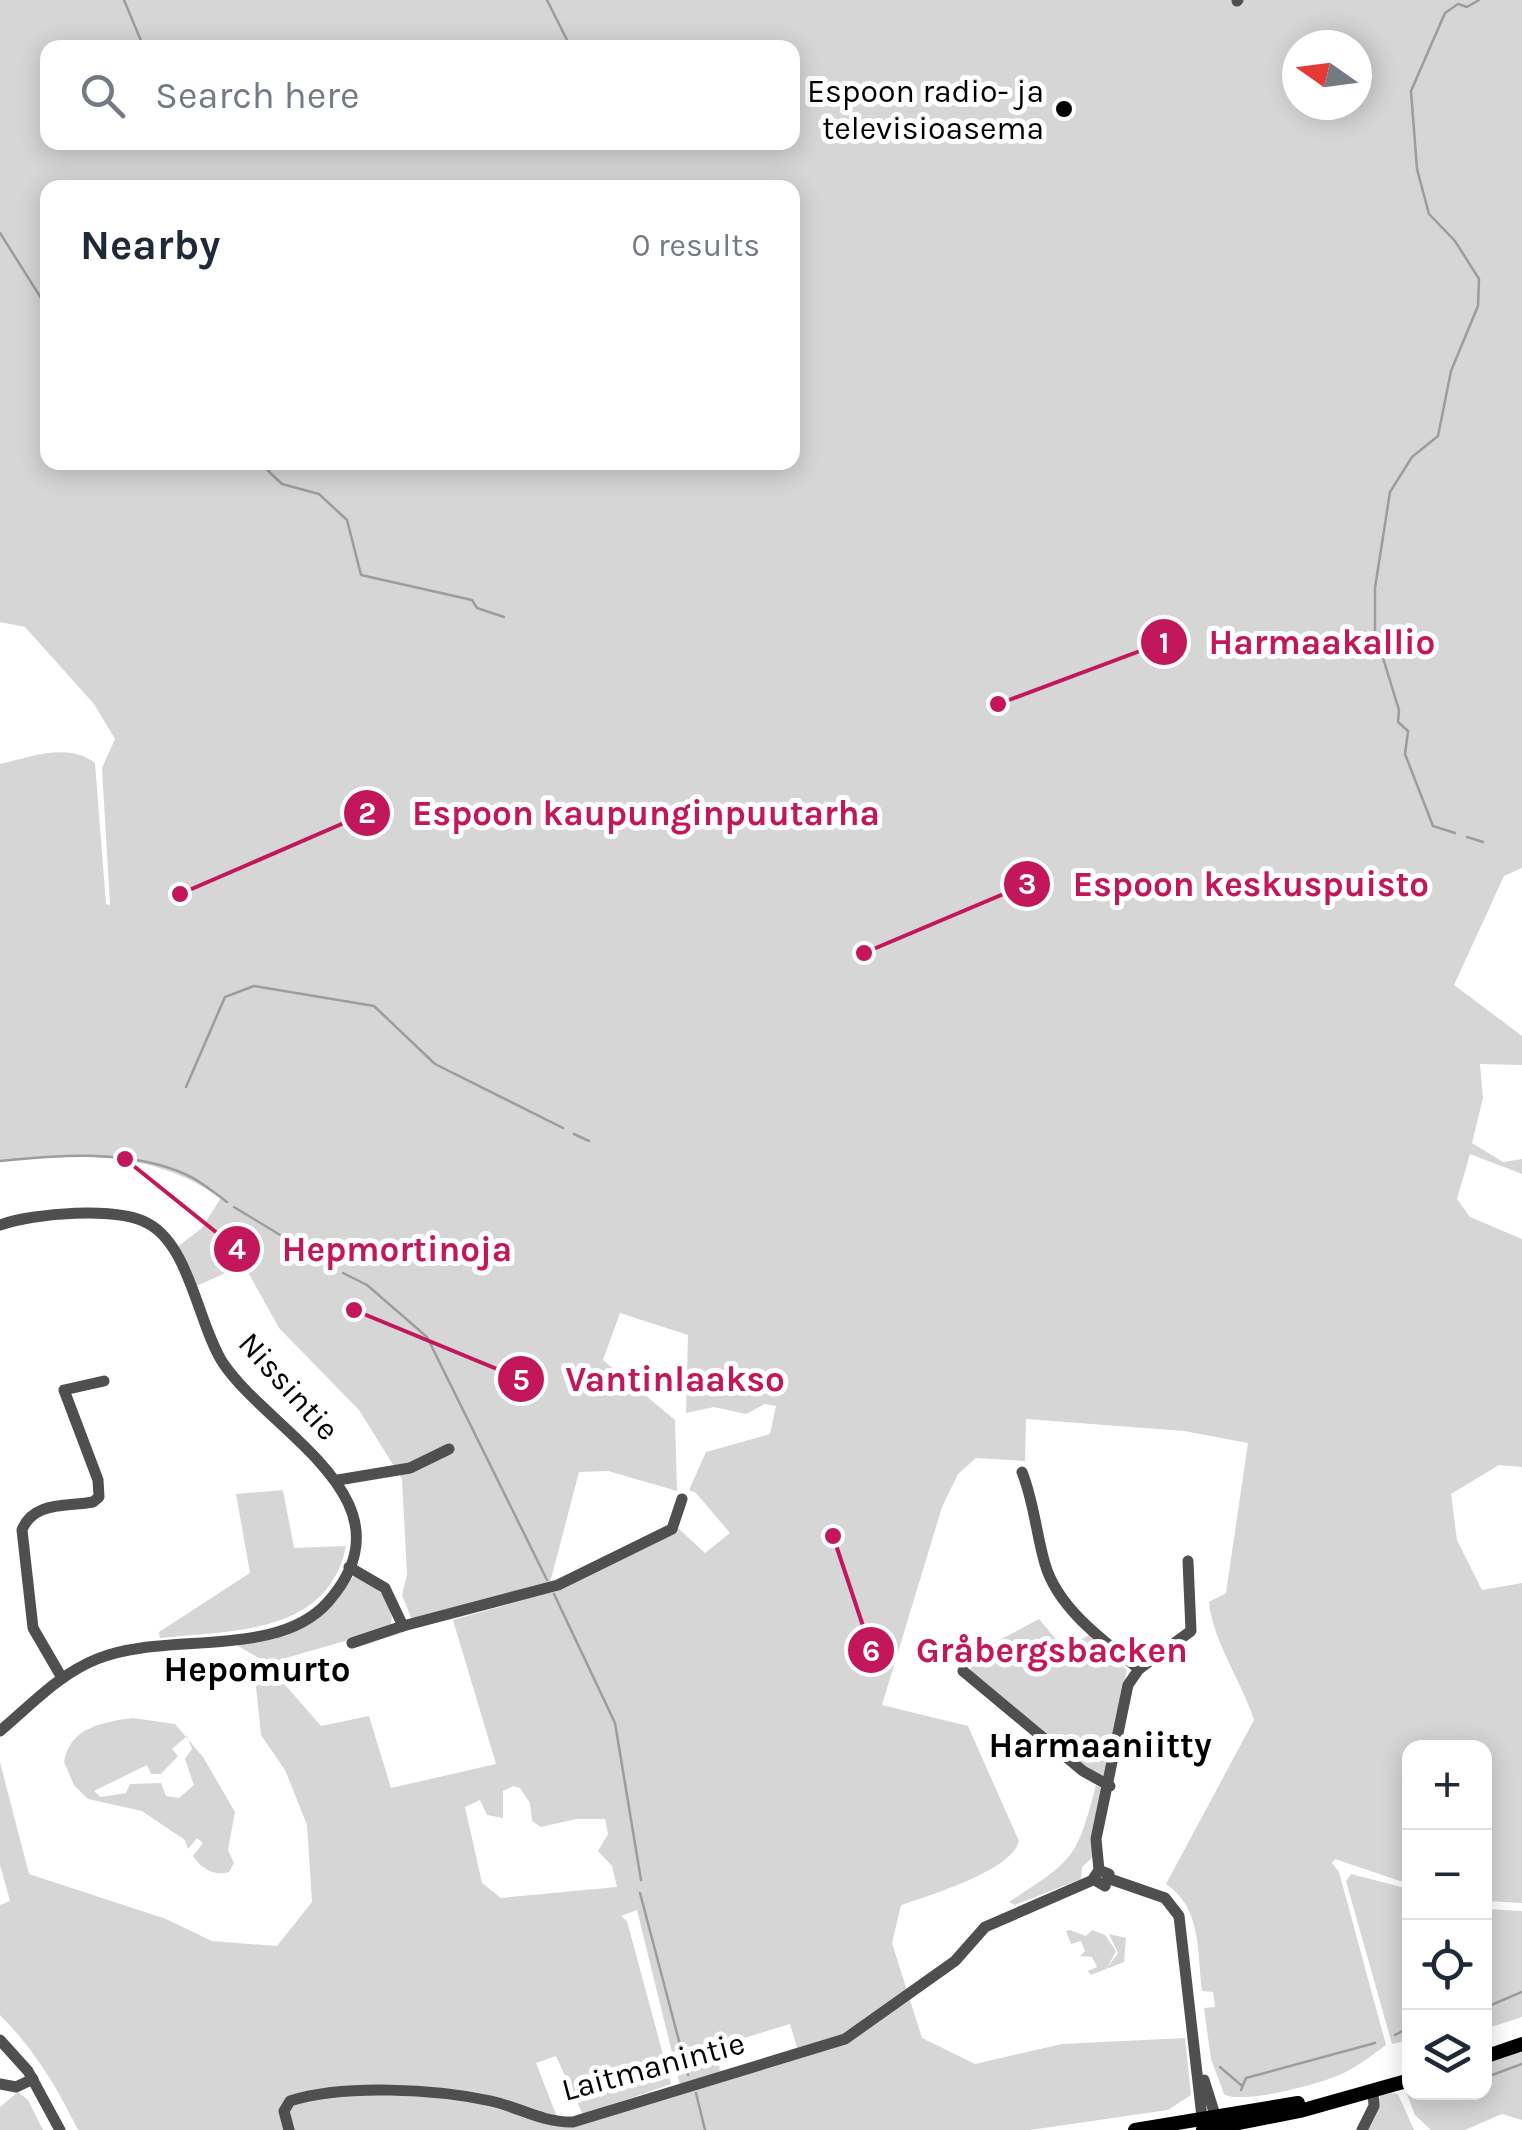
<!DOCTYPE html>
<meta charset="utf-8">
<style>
:root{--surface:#fff;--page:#f2f2f3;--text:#1f2937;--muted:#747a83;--line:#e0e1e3}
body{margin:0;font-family:Karla,sans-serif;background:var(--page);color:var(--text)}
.controls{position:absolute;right:30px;bottom:30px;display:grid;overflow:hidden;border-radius:20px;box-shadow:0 5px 25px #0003}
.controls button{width:90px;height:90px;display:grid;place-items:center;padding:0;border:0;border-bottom:2px solid var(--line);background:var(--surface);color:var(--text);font:50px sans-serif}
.compass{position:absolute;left:1282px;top:30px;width:90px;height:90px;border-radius:50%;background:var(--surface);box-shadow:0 5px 25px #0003;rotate:284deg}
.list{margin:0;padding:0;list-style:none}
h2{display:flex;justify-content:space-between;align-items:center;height:130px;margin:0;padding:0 40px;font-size:42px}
h2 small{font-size:32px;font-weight:400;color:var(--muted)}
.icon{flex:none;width:55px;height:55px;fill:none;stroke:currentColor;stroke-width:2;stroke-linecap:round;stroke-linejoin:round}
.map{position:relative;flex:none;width:1522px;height:2130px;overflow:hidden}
.search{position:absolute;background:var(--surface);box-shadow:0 5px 25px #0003;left:40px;top:40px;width:760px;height:110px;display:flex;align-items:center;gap:25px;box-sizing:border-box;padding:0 35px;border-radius:20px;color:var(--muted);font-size:38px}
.panel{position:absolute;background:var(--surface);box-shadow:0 5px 25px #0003;left:40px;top:180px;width:760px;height:290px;border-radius:20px}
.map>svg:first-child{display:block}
.green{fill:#d6d6d6;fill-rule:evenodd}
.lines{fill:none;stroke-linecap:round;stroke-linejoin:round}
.stream{stroke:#9d9d9d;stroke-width:2.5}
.minor{stroke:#4f4f4f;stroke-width:11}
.major{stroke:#000;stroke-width:14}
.poi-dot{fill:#000;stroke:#fff;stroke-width:4}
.labels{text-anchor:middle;stroke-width:10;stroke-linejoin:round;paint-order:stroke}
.poi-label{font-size:32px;fill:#000;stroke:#fff;text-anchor:end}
.street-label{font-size:32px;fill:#000;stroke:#fff}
.neighbourhood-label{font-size:35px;font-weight:bold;fill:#000;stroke:#fff}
.leader{fill:none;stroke:#c2185b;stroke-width:4}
.callout-dot{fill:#c2185b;stroke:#fff;stroke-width:4}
.mark-label{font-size:30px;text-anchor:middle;font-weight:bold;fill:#fff}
.callout-label{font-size:35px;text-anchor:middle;font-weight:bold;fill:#c2185b;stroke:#fff;stroke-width:10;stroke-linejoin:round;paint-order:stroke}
</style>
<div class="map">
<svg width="1522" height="2130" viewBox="0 0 1522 2130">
<rect width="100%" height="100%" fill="#fff"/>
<g class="green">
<path d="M0,0H1522V868L1504,876L1454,985L1522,1036V1065L1480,1064L1483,1098L1472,1143L1503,1162L1522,1159V1174L1470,1154L1457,1199L1470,1217L1522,1239V1467L1499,1465L1451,1494L1457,1540L1482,1590L1522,1583V1903L1485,1901L1484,1748H1410L1409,1884L1335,1859L1332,1863L1339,1872L1386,2045C1371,2056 1356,2068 1339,2075C1320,2084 1241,2105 1224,2094L1211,2059L1204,2008L1215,2007L1213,1992L1202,1991C1197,1952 1202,1908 1166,1884L1254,1720C1242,1682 1213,1642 1209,1602L1226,1593L1248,1443L1184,1431L1026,1419L1025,1461L976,1458L958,1474L942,1507L882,1705L968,1726L1019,1841C1011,1871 930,1895 901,1905L892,1943L922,2038L975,2064L1062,2044L1185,2038L1191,2095L1168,2110L1030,2130H78C57,2087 34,2049 0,2015V1905L10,1901L0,1865V1762L29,1874L166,1919L212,1941L277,1946L312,1902L307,1825L285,1770L261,1735L255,1677L274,1672L321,1726L369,1716L391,1788L496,1764L453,1620L563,1589L678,1528L705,1553L730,1533L696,1493L689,1490L706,1452L770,1434L776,1406L765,1404L746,1414L714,1407L686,1413L688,1335L620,1313L603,1360L675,1420L677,1491L608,1471L579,1472L550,1583L412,1620L402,1595L407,1575L402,1479L359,1410L279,1328L244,1265L194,1287L177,1247L201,1229L221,1198C153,1151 80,1153 0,1161V764C31,757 68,742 95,763L106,904L110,905L102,768L115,739L94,704L25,627L0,622ZM1297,45H1357V105H1297ZM48,48H792V142H48ZM48,188H792V462H48ZM513,1786L520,1788L530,1803L532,1821L541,1827L576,1819H605L608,1834L598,1851L612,1866L617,1887L501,1898L482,1883L465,1807L480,1800L487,1815L503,1818V1791ZM637,1910L680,2085L720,2074L718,2046L790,2024L798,2051L559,2122L536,2063L556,2056L583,2115L671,2084L627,1921L621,1916Z"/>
<path d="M283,1490L294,1548L346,1546C328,1635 233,1630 160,1638L159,1632L250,1573L236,1494Z"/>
<path d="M354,1576C377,1586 398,1601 390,1628L279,1660H262L238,1646L237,1641L321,1614Z"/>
<polygon points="1039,1619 1064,1649 1089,1635 1127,1670 1105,1776 1099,1777 970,1671 972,1666 966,1662 958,1665 951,1658 959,1650 968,1657"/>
<path d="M133,1718L175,1724L203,1757L235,1812L228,1850L234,1863L229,1872C214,1877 200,1867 193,1856L203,1843L197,1838L188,1849L185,1840L142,1811L88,1799L74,1785L64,1762C70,1727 103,1722 133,1718ZM187,1736L192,1749L185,1759L194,1785L179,1798L166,1796L161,1783L130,1784L126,1793L101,1797L94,1791L147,1765L151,1774H161L178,1756L172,1749Z"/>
<path d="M1096,1785L1103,1789L1092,1858L1082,1867L1081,1879L1015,1905L1009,1902C1074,1859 1076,1861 1096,1785Z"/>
<polygon points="1351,1874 1409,1889 1409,2040 1392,2044 1346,1881"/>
<polygon points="1485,1909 1522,1911 1522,2017 1485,2029"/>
<polygon points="1070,1930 1086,1936 1092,1930 1105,1935 1116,1951 1107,1968 1118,1953 1109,1934 1126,1938 1124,1962 1091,1975 1088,1971 1097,1967 1092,1957 1080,1956 1085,1951 1081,1941 1071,1944 1066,1931"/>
<polygon points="1522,2052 1522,2120 1502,2114 1465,2130 1431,2130 1415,2115 1405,2089 1409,2088 1410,2092 1484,2092 1485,2064"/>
<polygon points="18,2092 28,2100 43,2130 0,2130 0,2107"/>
<polygon points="1392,2093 1398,2094 1414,2130 1366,2130 1381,2095"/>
</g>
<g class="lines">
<g class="stream">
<polyline points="124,0 144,48"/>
<polyline points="547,0 571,48"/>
<polyline points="0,233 48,309"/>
<polyline points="259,462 282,484 319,494 347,520 361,575 472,600 477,608 504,617"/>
<polyline points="1455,833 1433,826 1405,754 1408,731 1398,722 1399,710 1375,632 1375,588 1390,492 1412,457 1438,436 1451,371 1478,306 1479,279 1455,241 1429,214 1417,169 1411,91 1445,13 1458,4 1467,7 1479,0"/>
<polyline points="1467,837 1483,842"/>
<polyline points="186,1087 225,997 254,986 374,1006 435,1064 563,1128"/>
<polyline points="574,1134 589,1141"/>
<path d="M0,1161C60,1155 131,1149 187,1175C201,1181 214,1193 227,1202"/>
<polyline points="234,1207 323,1261"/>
<polyline points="343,1273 367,1285 427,1337 547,1580"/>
<polyline points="554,1594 615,1723 641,1880"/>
<polyline points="640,1893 688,2075"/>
<polyline points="1484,2008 1522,1992"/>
<polyline points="1395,2035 1410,2027"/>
<polyline points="1220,2067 1241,2085"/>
<polyline points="1484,2078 1522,2064"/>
<polyline points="1241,2090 1246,2078 1375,2043"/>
<polyline points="696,2093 705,2130"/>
</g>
<g class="minor">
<polyline points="1237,1 1238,0"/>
<path d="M0,1225C33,1213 119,1206 149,1224C190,1247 198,1324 223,1363C270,1433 418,1500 328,1602C277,1660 164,1631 97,1659C59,1674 30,1706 0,1731"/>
<path d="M1022,1472C1034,1502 1036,1533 1045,1564C1058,1609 1105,1642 1139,1669"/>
<polyline points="338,1480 410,1468 449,1449"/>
<polyline points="349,1567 385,1588 403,1626 558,1585 672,1529 682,1499"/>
<polyline points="352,1643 403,1626"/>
<polyline points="963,1671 1083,1771 1110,1786"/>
<path d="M62,1678L33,1628L22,1530C33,1501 67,1507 93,1502L99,1497L98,1480L64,1390L104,1381"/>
<polyline points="1099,1870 1109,1874 1105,1886 1093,1879 1099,1870 1096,1839 1128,1685 1139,1669 1191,1631 1188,1561"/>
<polyline points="1110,1879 1165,1898 1179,1916 1202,2117 1208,2125"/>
<polyline points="0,2040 28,2071 60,2130"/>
<polyline points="1204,2080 1215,2115 1212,2125"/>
<polyline points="0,2084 16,2087 33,2079"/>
<path d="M289,2130L284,2111L290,2101C343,2084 436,2089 491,2101C519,2107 543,2123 573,2122L845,2039L955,1961L985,1927L1093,1880"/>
<polyline points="1362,2130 1374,2106 1373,2091"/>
</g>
<g class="major">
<polyline points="1484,2057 1522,2044"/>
<polyline points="1135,2130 1298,2103"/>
<polyline points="1203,2130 1300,2111 1410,2080"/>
</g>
</g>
<circle class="poi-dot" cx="1064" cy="109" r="10"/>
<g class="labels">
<g class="poi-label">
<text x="1044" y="102">Espoon radio- ja<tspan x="1044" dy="37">televisioasema</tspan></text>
</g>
<g class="street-label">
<text transform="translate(289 1386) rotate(48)" y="11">Nissintie</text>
<text transform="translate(653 2066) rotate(-15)" y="11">Laitmanintie</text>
</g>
<g class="neighbourhood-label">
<text x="257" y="1681">Hepomurto</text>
<text x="1100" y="1757">Harmaaniitty</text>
</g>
</g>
<path class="leader" d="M998 704L1164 642M180 894L367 813M864 953L1027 884M125 1159L237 1249M354 1310L521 1379M833 1536L871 1650"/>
<g class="callout-dot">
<circle cx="998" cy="704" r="10"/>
<circle cx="180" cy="894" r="10"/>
<circle cx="864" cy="953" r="10"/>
<circle cx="125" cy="1159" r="10"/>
<circle cx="354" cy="1310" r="10"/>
<circle cx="833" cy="1536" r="10"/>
<circle cx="1164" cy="642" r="25"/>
<circle cx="367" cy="813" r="25"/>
<circle cx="1027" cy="884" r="25"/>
<circle cx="237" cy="1249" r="25"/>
<circle cx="521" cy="1379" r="25"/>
<circle cx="871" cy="1650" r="25"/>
</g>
<g class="mark-label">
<text x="1164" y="653">1</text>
<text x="367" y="823">2</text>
<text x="1027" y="894">3</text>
<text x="237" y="1259">4</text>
<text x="521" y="1390">5</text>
<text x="871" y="1661">6</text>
</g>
<g class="callout-label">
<text x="1322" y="654">Harmaakallio</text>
<text x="646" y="825">Espoon kaupunginpuutarha</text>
<text x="1251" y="896">Espoon keskuspuisto</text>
<text x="397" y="1261">Hepmortinoja</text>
<text x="675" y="1391">Vantinlaakso</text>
<text x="1052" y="1662">Gråbergsbacken</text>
</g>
</svg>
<div class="controls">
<button>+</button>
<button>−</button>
<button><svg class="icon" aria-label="locate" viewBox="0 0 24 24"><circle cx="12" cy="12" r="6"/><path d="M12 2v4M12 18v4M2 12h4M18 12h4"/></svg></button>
<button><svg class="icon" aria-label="layers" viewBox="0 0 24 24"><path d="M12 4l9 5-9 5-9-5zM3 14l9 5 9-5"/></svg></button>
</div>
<svg class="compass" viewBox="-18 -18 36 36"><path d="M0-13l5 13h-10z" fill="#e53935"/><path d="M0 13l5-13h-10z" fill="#747a83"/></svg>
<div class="search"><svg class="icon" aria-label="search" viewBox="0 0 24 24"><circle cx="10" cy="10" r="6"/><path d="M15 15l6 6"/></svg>Search here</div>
<section class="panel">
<h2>Nearby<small>0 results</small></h2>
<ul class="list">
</ul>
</section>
</div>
